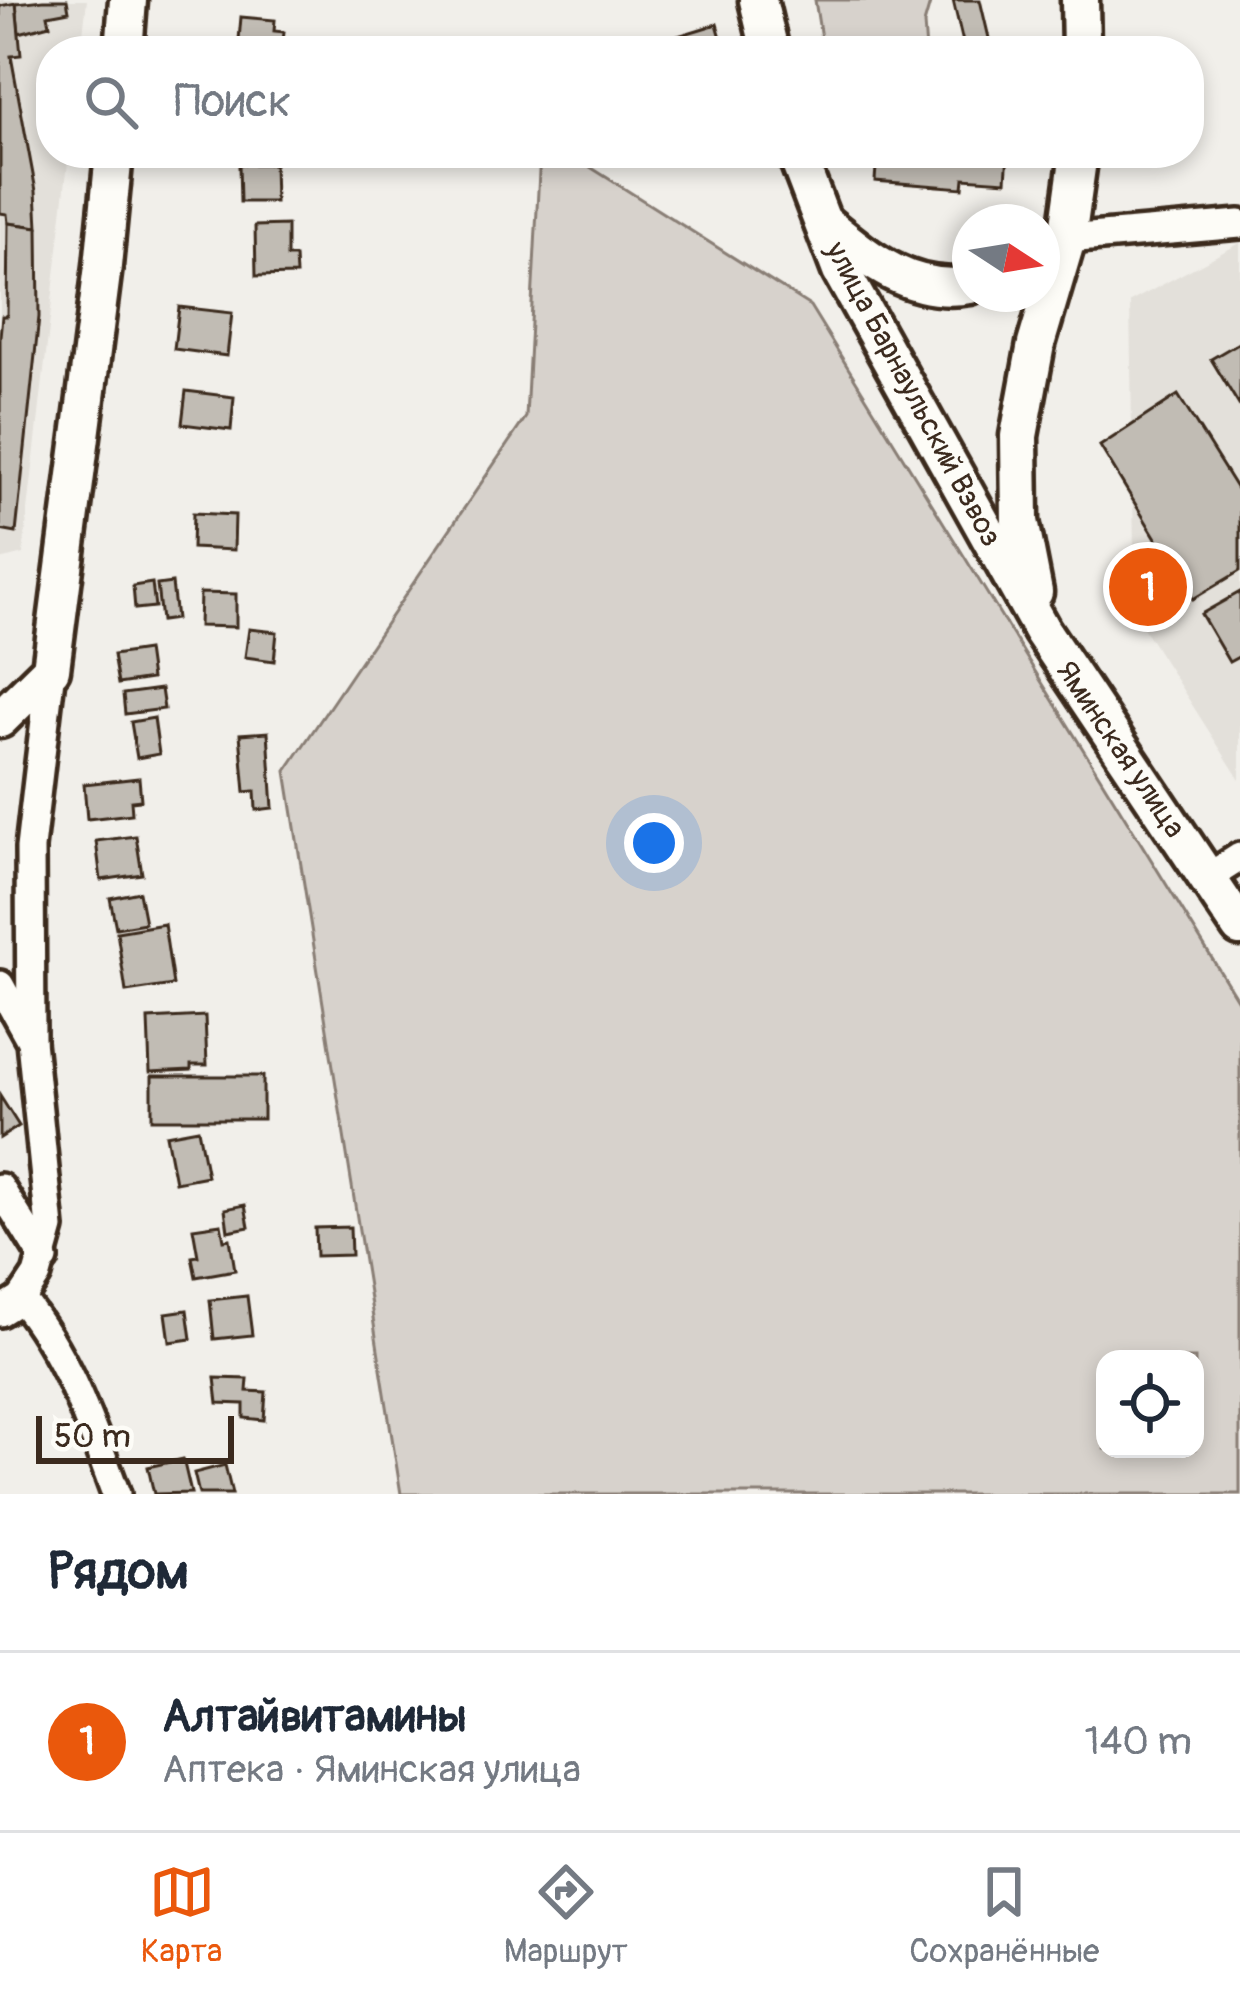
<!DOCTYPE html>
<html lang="ru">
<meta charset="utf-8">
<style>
:root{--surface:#fff;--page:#f6f6f7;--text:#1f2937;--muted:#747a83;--line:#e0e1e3;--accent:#ea580c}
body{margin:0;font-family:Pangolin,sans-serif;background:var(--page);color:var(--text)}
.controls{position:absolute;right:36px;bottom:36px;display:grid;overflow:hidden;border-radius:24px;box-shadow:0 6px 18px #0003}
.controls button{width:108px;height:108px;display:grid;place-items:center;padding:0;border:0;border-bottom:3px solid var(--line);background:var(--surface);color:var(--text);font:60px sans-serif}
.compass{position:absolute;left:952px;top:204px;width:108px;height:108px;border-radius:50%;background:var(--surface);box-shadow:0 6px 18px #0003;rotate:102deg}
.scale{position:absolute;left:36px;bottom:30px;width:198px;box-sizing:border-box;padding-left:12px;border:6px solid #3b2a1e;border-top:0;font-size:33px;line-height:42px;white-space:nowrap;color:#3b2a1e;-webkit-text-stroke:9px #fdfcf7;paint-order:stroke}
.you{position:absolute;left:654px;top:843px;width:42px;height:42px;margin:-30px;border:9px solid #fff;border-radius:50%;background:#1a73e8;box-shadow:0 0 0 18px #1a73e833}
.badge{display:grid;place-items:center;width:78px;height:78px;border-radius:50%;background:var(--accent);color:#fff;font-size:39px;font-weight:700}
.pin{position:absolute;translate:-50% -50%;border:6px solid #fff;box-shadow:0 3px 12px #0006}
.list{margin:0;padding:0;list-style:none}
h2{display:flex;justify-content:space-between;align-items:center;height:156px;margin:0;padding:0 48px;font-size:51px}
h2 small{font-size:39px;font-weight:400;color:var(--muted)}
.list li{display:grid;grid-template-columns:78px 1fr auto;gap:36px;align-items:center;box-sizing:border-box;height:180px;padding:0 48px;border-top:3px solid var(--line)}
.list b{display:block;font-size:45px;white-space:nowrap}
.list p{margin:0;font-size:39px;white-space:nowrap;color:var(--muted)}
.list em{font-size:39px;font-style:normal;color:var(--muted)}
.icon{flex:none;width:66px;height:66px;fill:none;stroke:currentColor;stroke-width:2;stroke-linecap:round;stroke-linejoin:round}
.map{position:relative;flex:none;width:1240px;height:1494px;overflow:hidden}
.search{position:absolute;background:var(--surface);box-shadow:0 6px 18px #0003;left:36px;right:36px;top:36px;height:132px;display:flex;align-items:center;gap:30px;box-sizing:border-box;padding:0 42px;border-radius:48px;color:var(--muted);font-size:45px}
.sheet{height:336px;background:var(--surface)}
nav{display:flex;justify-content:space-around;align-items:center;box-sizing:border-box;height:168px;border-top:3px solid var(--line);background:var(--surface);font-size:33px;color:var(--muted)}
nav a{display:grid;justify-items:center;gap:6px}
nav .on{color:var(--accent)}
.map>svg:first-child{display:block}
.built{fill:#e3e0da}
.green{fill:#d7d2cc;stroke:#897e75;stroke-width:3;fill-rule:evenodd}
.building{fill:#c1bcb4;stroke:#3b2a1e;stroke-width:3}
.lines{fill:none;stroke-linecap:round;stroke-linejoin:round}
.minor-casing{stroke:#3b2a1e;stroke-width:36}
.major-casing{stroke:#3b2a1e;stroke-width:45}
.minor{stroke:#fdfcf7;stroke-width:27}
.major{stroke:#fdfcf7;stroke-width:36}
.labels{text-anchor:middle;stroke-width:9;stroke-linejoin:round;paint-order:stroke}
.street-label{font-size:30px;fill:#3b2a1e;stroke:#fdfcf7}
</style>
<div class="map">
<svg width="1240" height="1494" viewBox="0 0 1240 1494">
<rect width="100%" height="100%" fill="#f1efea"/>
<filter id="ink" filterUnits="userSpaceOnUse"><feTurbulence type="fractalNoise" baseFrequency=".00833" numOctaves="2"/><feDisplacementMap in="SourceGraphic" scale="24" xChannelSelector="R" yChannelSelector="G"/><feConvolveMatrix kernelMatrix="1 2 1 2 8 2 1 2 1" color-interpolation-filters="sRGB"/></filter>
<g filter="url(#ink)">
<g class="built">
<polygon points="0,0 87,0 81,51 51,51 51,153 69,153 23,554 0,560"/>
<polygon points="1240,243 1240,780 1135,615 1130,302"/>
</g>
<g class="green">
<polygon points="815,0 931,0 924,24 926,51 823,51"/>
<path d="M540,153H568L810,306L1240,1004V1494H401L286,771L526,417ZM1195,1359V1449H1105V1359Z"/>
</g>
<g class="building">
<polygon points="43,0 67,0 69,11 48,15 50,25 19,33 16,3"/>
<polygon points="953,0 980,0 992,51 965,51"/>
<polygon points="16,3 21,55 11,56 36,191 38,227 8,223 7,214 0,213 0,6"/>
<polygon points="241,17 275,20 274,31 284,32 282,51 238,51"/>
<polygon points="717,24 725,51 657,51 655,43"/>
<polygon points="877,153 961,153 968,157 969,153 1008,153 1006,181 964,178 963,188 875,181"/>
<polygon points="239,164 274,164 275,202 240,202"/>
<polygon points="8,223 38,227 39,317 16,533 0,530 0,336 2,316 7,316"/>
<polygon points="287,225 287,257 295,257 296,275 256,276 255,226"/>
<polygon points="179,307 232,313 227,356 174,349"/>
<polygon points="1240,342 1240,404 1239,405 1211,359"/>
<polygon points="186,391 234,397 231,430 182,424"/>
<polygon points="1178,395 1240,494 1240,571 1193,599 1100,446"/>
<polygon points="193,513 235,515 234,550 192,548"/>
<polygon points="152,583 155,607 135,609 133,586"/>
<polygon points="172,583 176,619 161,621 157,585"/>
<polygon points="1240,592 1240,656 1229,662 1201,614"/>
<polygon points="200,593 236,594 236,627 199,626"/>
<polygon points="249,629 277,632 274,661 245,657"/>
<polygon points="147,650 151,679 118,684 113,655"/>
<polygon points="161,689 164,709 125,714 123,694"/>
<polygon points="154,718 159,754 137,758 131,722"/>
<polygon points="268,732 273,808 256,810 255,791 245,792 240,734"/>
<polygon points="139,778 141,800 131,801 132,814 87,819 84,784"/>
<polygon points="136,836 142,874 101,880 96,841"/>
<polygon points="139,892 145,923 116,928 110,898"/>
<polygon points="164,924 173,985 126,992 117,932"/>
<polygon points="205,1016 207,1065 191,1065 191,1070 150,1072 148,1019"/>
<rect x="152" y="1076" width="111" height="43"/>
<polygon points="0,1096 19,1126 0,1138"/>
<polygon points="198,1129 207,1176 175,1182 166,1135"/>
<polygon points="245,1205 249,1227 228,1231 225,1209"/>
<polygon points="221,1224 224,1240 230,1239 235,1270 196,1277 192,1257 198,1256 193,1228"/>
<polygon points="350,1227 351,1255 316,1256 315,1228"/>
<polygon points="247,1296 252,1335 214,1339 210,1300"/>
<polygon points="187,1310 191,1339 170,1342 166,1313"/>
<polygon points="215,1378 248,1379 247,1391 266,1392 264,1420 244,1418 244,1404 218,1403"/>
<polygon points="183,1459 191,1493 154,1494 148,1467"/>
<polygon points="225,1465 232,1494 199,1494 194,1473"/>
</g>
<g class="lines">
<g class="minor-casing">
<g id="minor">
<polyline points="1067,239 1240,224"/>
<polyline points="1207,878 1240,857"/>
<polyline points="0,985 31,1041 50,1228 37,1275 21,1299 0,1312"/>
<polyline points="31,1041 30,848 51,669"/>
<polyline points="0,1188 44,1259"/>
<path d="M21,1299C68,1357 90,1424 116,1494"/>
</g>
</g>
<g class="major-casing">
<g id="major">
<polyline points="758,0 770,51"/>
<polyline points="1080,0 1081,51"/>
<polyline points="124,51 128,0"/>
<polyline points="796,153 841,271 1042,631 1240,927"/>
<path d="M825,224C868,259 910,295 970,285"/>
<polyline points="1034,592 1020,521 1019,436 1036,344 1067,239 1079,153"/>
<polyline points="0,719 51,669 103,266 114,153"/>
</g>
</g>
<use href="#minor" class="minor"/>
<use href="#major" class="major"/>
</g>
</g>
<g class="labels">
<g class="street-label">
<text transform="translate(914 394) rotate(62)" y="10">улица Барнаульский Взвоз</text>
<text transform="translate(1121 749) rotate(56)" y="10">Яминская улица</text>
</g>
</g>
</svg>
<div class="controls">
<button><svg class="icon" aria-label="locate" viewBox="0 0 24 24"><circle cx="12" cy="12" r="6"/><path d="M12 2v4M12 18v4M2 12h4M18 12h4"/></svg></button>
</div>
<svg class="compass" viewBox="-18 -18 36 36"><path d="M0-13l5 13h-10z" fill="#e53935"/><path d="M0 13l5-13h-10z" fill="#747a83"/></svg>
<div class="scale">50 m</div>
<div class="you"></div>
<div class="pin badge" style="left:1148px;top:587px">1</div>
<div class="search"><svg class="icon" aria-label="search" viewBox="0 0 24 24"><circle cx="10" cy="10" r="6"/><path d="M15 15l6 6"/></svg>Поиск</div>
</div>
<section class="sheet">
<h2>Рядом<small></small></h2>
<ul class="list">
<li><span class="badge">1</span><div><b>Алтайвитамины</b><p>Аптека · Яминская улица</p></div><em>140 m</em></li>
</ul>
</section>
<nav>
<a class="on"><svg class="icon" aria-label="map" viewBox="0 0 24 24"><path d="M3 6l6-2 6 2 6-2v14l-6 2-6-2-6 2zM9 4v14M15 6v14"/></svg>Карта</a>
<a><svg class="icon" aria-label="directions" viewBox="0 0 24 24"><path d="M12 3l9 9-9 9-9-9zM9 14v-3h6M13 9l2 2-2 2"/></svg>Маршрут</a>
<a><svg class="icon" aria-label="saved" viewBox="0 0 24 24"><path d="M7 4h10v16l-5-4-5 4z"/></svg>Сохранённые</a>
</nav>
